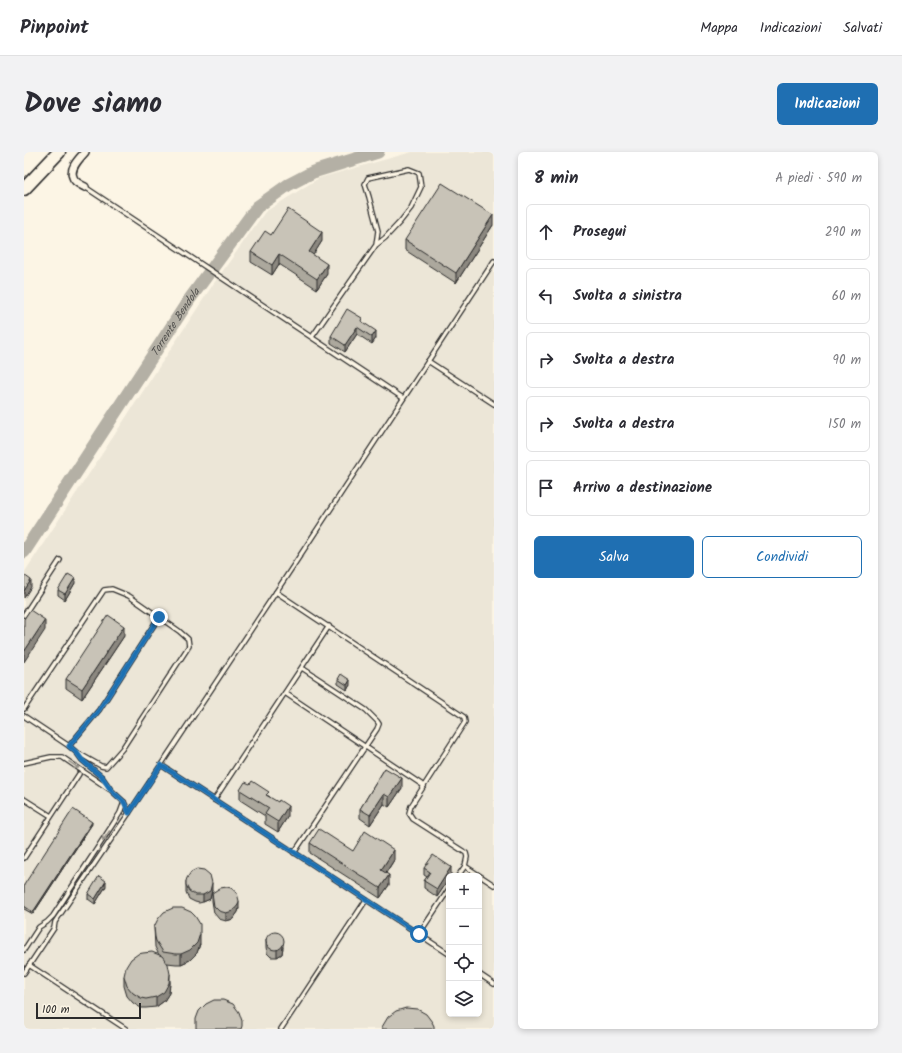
<!DOCTYPE html>
<html lang="it">
<meta charset="utf-8">
<style>
:root{--surface:#fff;--page:#f2f2f3;--text:#2b2b33;--muted:#7c7c81;--line:#e1e1e2;--accent:#1f6fb2}
body{margin:0;font-family:Kalam,sans-serif;background:var(--page);color:var(--text)}
.controls{position:absolute;right:12px;bottom:12px;display:grid;overflow:hidden;border-radius:6px;box-shadow:0 2px 6px #0003}
.controls button{width:36px;height:36px;display:grid;place-items:center;padding:0;border:0;border-bottom:1px solid var(--line);background:var(--surface);color:var(--text);font:20px sans-serif}
.scale{position:absolute;left:12px;bottom:10px;width:105px;box-sizing:border-box;padding-left:4px;border:2px solid #2b2b2b;border-top:0;font-size:11px;line-height:14px;white-space:nowrap;color:#2b2b2b;-webkit-text-stroke:3px #fcf5e5;paint-order:stroke}
.stop{position:absolute;width:12px;height:12px;margin:-9px;border:3px solid #1f6fb2;border-radius:50%;background:#fff}
.stop.end{background:#1f6fb2;border-color:#fff;box-shadow:0 1px 4px #0008}
.list{margin:0;padding:0;list-style:none}
h2{display:flex;justify-content:space-between;align-items:center;height:52px;margin:0;padding:0 16px;font-size:17px}
h2 small{font-size:13px;font-weight:400;color:var(--muted)}
.list li{display:grid;grid-template-columns:26px 1fr auto;gap:12px;align-items:center;box-sizing:border-box;height:56px;margin:0 8px 8px;padding:0 8px;border:1px solid var(--line);border-radius:6px}
.list b{display:block;font-size:15px;white-space:nowrap}
.list em{font-size:13px;font-style:normal;color:var(--muted)}
.actions{display:flex;gap:8px;padding:12px 16px}
.actions a{flex:1;padding:9px 0;border:1px solid var(--accent);border-radius:6px;text-align:center;font-size:14px;color:var(--accent)}
.actions .main{background:var(--accent);color:#fff}
.icon{flex:none;width:22px;height:22px;fill:none;stroke:currentColor;stroke-width:2;stroke-linecap:round;stroke-linejoin:round}
.map{position:relative;flex:none;width:470px;height:877px;overflow:hidden;border-radius:6px}
header{display:flex;align-items:center;gap:24px;box-sizing:border-box;height:56px;padding:0 20px;background:var(--surface);border-bottom:1px solid var(--line)}
header strong{font-size:19px}
nav{display:flex;gap:22px;margin-inline-start:auto;font-size:14px}
.intro{display:flex;align-items:center;justify-content:space-between;box-sizing:border-box;height:96px;padding:0 24px}
h1{margin:0;font-size:28px}
.button{padding:10px 18px;border-radius:6px;background:var(--accent);color:#fff;font-size:14px;font-weight:700}
main{display:flex;gap:24px;padding:0 24px}
aside{flex:1;background:var(--surface);border-radius:6px;box-shadow:0 2px 6px #0003}
.map>svg:first-child{display:block}
.built{fill:#ece6d7;fill-rule:evenodd}
.lines{fill:none;stroke-linecap:round;stroke-linejoin:round}
.river{stroke:#b4b0a5;stroke-width:13}
.lane-casing{stroke:#2b2b2b;stroke-width:6}
.street-casing{stroke:#2b2b2b;stroke-width:10}
.primary-casing{stroke:#2b2b2b;stroke-width:15}
.lane{stroke:#fcf5e5;stroke-width:3.5}
.street{stroke:#fcf5e5;stroke-width:7}
.primary{stroke:#fcf5e5;stroke-width:12}
.wall{fill:#aca89d;stroke:#2b2b2b}
.shaded-wall{fill:#8c8880;stroke:#2b2b2b}
.building{fill:#c8c3b7;stroke:#2b2b2b}
.oneway{stroke:#949088}
.route{stroke:#1f6fb2;stroke-width:5}
.labels{text-anchor:middle;stroke-width:3;stroke-linejoin:round;paint-order:stroke}
.water-label{font-size:11px;font-style:italic;fill:#545350;stroke:#fcf5e5}
</style>
<header>
<strong>Pinpoint</strong>
<nav><a>Mappa</a><a>Indicazioni</a><a>Salvati</a></nav>
</header>
<div class="intro"><h1>Dove siamo</h1><a class="button">Indicazioni</a></div>
<main>
<div class="map">
<svg width="470" height="877" viewBox="0 0 470 877">
<rect width="100%" height="100%" fill="#fcf5e5"/>
<filter id="ink" filterUnits="userSpaceOnUse"><feTurbulence type="fractalNoise" baseFrequency=".025" numOctaves="2"/><feDisplacementMap in="SourceGraphic" scale="8" xChannelSelector="R" yChannelSelector="G"/><feConvolveMatrix kernelMatrix="1 2 1 2 8 2 1 2 1" color-interpolation-filters="sRGB"/></filter>
<g filter="url(#ink)">
<path class="built" d="M388,0H470V877H0V421L188,134L241,60L295,26ZM425,724H455V862H425Z"/>
<g class="lines">
<path class="river" id="s1" d="M0,400L165,148L233,55L264,33L289,20L354,0"/>
<g class="lane-casing">
<g id="lane">
<polyline points="61,35 379,246"/>
<polyline points="288,185 352,93 361,86 376,70 387,56 397,35 395,21 385,17 344,26 341,32 345,45 354,79 352,93"/>
<polyline points="404,209 470,252"/>
<polyline points="252,440 440,565 441,570 387,654 385,661 389,667 442,701 443,705 441,714 470,733"/>
<polyline points="0,463 36,408"/>
<polyline points="261,541 400,634"/>
<polyline points="0,557 80,438 88,437 105,444 155,479 164,487 165,494 98,597 82,615 77,614 54,601"/>
<polyline points="0,564 45,594 53,601 58,608 78,625 87,638 100,650 105,661 252,440 470,109"/>
<polyline points="45,594 75,558 135,465"/>
<polyline points="0,611 27,605 38,605 85,637"/>
<polyline points="137,613 425,802"/>
<polyline points="0,647 27,664"/>
<polyline points="190,648 305,474"/>
<polyline points="270,701 353,577 355,572 353,569 342,558 278,516"/>
<polyline points="0,706 55,622"/>
<polyline points="434,724 441,714"/>
<polyline points="395,782 425,737"/>
<polyline points="0,798 15,775 23,770 29,764 89,672 96,661 100,650"/>
<polyline points="5,813 102,877"/>
<polyline points="0,821 30,776 31,770 105,661"/>
<polyline points="455,822 470,832"/>
<polyline points="257,877 342,748"/>
</g>
</g>
<g class="street-casing">
<path id="street" d="M61,35C57,33 50,30 49,25C45,16 56,6 61,0"/>
</g>
<g class="primary-casing">
<polyline id="primary" points="0,37 35,0"/>
</g>
<use href="#lane" class="lane"/>
<use href="#street" class="street"/>
<use href="#primary" class="primary"/>
</g>
<g class="wall">
<polygon points="469,73 432,131 381,98 381,88"/>
<polygon points="247,83 298,89 289,103 303,122 293,137 255,112 248,123 227,110 227,100"/>
<polygon points="338,170 352,186 348,192 333,182 321,200 307,191 307,184"/>
<polygon points="51,431 41,448 34,443 34,438"/>
<polygon points="100,484 58,547 42,536 42,527"/>
<polygon points="314,527 326,533 323,538 314,532"/>
<polygon points="361,616 378,636 365,655 360,652 346,673 336,666 336,657"/>
<polygon points="216,638 245,644 264,664 254,680 241,672 241,664 216,648"/>
<polygon points="68,672 9,762 0,757 0,733"/>
<polygon points="286,691 329,699 370,708 362,721 365,733 356,746 286,701"/>
<polygon points="400,716 427,723 427,724 425,724 425,727 413,745 400,736 400,729 403,725 400,723"/>
<polygon points="162,729 188,738 186,747 179,750 175,751 171,750 165,747 162,740"/>
<polygon points="82,734 71,752 64,747 64,742"/>
<polygon points="188,741 215,756 214,760 209,767 202,769 195,767 190,761 188,749"/>
<polygon points="130,775 176,792 173,801 166,808 157,812 152,812 143,811 146,831 145,841 140,849 132,855 122,856 117,856 109,851 103,844 100,834 100,824 135,803 131,795"/>
<polygon points="242,788 259,795 258,802 253,805 247,805 243,801 242,795"/>
</g>
<g class="shaded-wall">
<polygon points="469,63 469,73 432,131 432,121"/>
<polygon points="298,80 298,89 285,110 285,100"/>
<polygon points="255,102 255,112 248,123 248,113"/>
<polygon points="303,112 303,122 293,137 293,127"/>
<polygon points="333,175 333,182 321,200 321,193"/>
<polygon points="352,179 352,186 348,192 348,185"/>
<polygon points="51,426 51,431 41,448 41,442"/>
<polygon points="7,428 7,435 0,446 0,439"/>
<polygon points="21,468 21,478 0,510 0,500"/>
<polygon points="100,474 100,484 58,547 58,537"/>
<polygon points="326,528 326,533 323,538 323,533"/>
<polygon points="378,626 378,636 365,655 365,645"/>
<polygon points="360,642 360,652 346,673 346,663"/>
<polygon points="264,654 264,664 254,680 254,670"/>
<polygon points="68,670 68,672 9,762 9,760"/>
<polygon points="370,698 370,708 357,728 357,718"/>
<polygon points="427,715 427,724 425,724 425,727 413,745 413,737"/>
<polygon points="365,723 365,733 356,746 356,736"/>
<polygon points="82,729 82,734 71,752 71,747"/>
<polygon points="188,731 188,738 186,747 179,750 179,743"/>
<polygon points="215,749 215,756 214,760 209,767 202,769 202,761"/>
<polygon points="176,782 176,792 173,801 166,808 157,812 157,802"/>
<polygon points="259,788 259,795 258,802 253,805 253,798"/>
<polygon points="146,822 146,831 145,841 140,849 132,855 132,845"/>
</g>
<g class="building">
<polygon points="418,31 469,63 432,121 381,88"/>
<polygon points="264,57 298,80 285,100 303,112 293,127 255,102 248,113 227,100 241,79 247,83"/>
<polygon points="323,157 338,166 337,169 352,179 348,185 333,175 321,193 307,184"/>
<polygon points="44,422 51,426 41,442 34,438"/>
<polygon points="0,423 7,428 0,439"/>
<polygon points="6,458 21,468 0,500 0,467"/>
<polygon points="84,463 100,474 58,537 42,527"/>
<polygon points="317,522 326,528 323,533 314,527"/>
<polygon points="361,616 378,626 365,645 360,642 346,663 336,657"/>
<polygon points="228,629 245,640 242,643 254,650 255,648 264,654 254,670 241,662 245,656 216,638 221,630 226,632"/>
<polygon points="49,657 68,670 9,760 0,754 0,733"/>
<polygon points="295,677 329,699 341,679 370,698 357,718 365,723 356,736 286,691"/>
<polygon points="409,703 427,715 413,737 400,729 406,720 400,716"/>
<polygon points="173,717 180,718 186,723 188,731 186,739 179,743 171,743 165,739 162,733 162,729 163,726 167,720"/>
<polygon points="75,724 82,729 71,747 64,742"/>
<polygon points="203,735 207,736 213,741 215,749 214,753 209,759 202,761 195,759 190,754 188,741 196,736"/>
<polygon points="149,756 158,756 167,760 171,764 176,772 176,782 173,791 166,798 157,802 152,802 139,800 132,789 131,785 130,775 134,767 140,760"/>
<circle cx="251" cy="789" r="9"/>
<polygon points="128,800 138,804 144,812 146,822 145,831 140,840 132,845 122,847 117,846 109,841 103,834 100,824 102,815 107,807 114,802 119,801"/>
<polygon points="190,848 199,848 209,852 215,860 218,869 218,874 217,877 172,877 172,867 175,859 182,852"/>
<polygon points="382,856 393,857 402,862 408,870 410,874 410,877 358,877 358,875 364,865 372,859"/>
</g>
<defs><path id="oneway-shaft" d="M-6 0H5M1.5-3L5.5 0L1.5 3" fill="none" stroke-width="1.6" stroke-linecap="round" stroke-linejoin="round"/></defs>
<g class="oneway">
<use href="#oneway-shaft" transform="translate(50 613) rotate(34)"/>
<use href="#oneway-shaft" transform="translate(82 684) rotate(124)"/>
</g>
</g>
<g class="lines" filter="url(#ink)">
<polyline class="route" points="135,465 75,558 45,594 53,601 58,608 78,625 87,638 100,650 105,661 137,613 395,782"/>
</g>
<g class="labels">
<g class="water-label">
<text dy="4" stroke="none"><textPath href="#s1" startOffset="275">Torrente Bendola</textPath></text>
</g>
</g>
</svg>
<div class="controls">
<button>+</button>
<button>−</button>
<button><svg class="icon" aria-label="locate" viewBox="0 0 24 24"><circle cx="12" cy="12" r="6"/><path d="M12 2v4M12 18v4M2 12h4M18 12h4"/></svg></button>
<button><svg class="icon" aria-label="layers" viewBox="0 0 24 24"><path d="M12 4l9 5-9 5-9-5zM3 14l9 5 9-5"/></svg></button>
</div>
<div class="scale">100 m</div>
<div class="stop" style="left:395px;top:782px"></div>
<div class="stop end" style="left:135px;top:465px"></div>
</div>
<aside>
<h2>8 min<small>A piedi · 590 m</small></h2>
<ul class="list">
<li><svg class="icon" aria-label="ahead" viewBox="0 0 24 24"><path d="M12 20V5M6 11l6-6 6 6"/></svg><div><b>Prosegui</b></div><em>290 m</em></li>
<li><svg class="icon" aria-label="left" viewBox="0 0 24 24"><path d="M17 20v-9H6M10 6l-5 5 5 5"/></svg><div><b>Svolta a sinistra</b></div><em>60 m</em></li>
<li><svg class="icon" aria-label="right" viewBox="0 0 24 24"><path d="M7 20v-9h11M14 6l5 5-5 5"/></svg><div><b>Svolta a destra</b></div><em>90 m</em></li>
<li><svg class="icon" aria-label="right" viewBox="0 0 24 24"><path d="M7 20v-9h11M14 6l5 5-5 5"/></svg><div><b>Svolta a destra</b></div><em>150 m</em></li>
<li><svg class="icon" aria-label="arrive" viewBox="0 0 24 24"><path d="M6 21V4h12l-3 4 3 4H6"/></svg><div><b>Arrivo a destinazione</b></div></li>
</ul>
<div class="actions"><a class="main">Salva</a><a>Condividi</a></div>
</aside>
</main>
